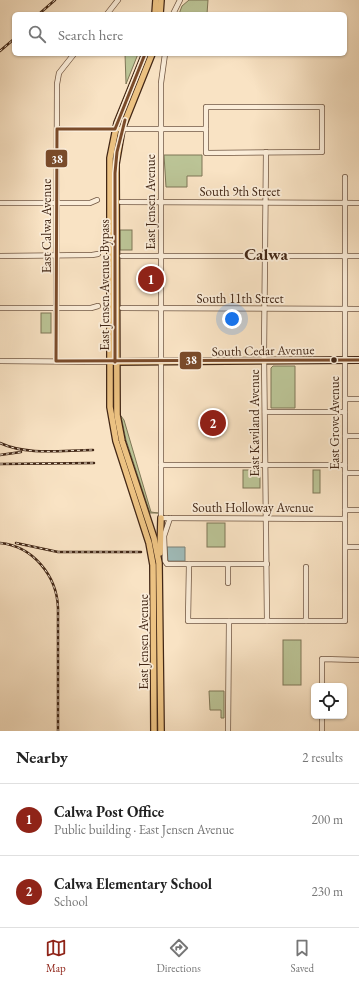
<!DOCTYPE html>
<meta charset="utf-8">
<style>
:root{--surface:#fff;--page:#f2f2f2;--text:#222;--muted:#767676;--line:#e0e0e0;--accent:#8f2418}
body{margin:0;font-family:"EB Garamond",serif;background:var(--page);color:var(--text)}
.controls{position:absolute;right:12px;bottom:12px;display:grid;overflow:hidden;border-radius:6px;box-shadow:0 1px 3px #0004}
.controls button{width:36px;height:36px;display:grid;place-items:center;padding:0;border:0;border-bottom:1px solid var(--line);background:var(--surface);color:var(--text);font:20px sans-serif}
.you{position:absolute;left:232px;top:319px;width:14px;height:14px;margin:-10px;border:3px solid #fff;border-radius:50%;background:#1a73e8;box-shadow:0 0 0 6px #1a73e833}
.badge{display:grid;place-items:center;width:26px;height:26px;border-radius:50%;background:var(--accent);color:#fff;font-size:13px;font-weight:700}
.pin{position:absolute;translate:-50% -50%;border:2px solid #fff;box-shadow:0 1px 4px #0006}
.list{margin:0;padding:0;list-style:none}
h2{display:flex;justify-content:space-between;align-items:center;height:52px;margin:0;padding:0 16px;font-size:17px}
h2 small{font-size:13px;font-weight:400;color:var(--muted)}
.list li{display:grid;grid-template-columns:26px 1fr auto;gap:12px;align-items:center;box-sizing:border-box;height:72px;padding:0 16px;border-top:1px solid var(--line)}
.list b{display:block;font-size:15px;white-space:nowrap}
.list p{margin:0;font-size:13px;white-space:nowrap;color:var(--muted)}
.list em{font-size:13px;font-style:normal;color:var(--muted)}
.icon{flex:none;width:22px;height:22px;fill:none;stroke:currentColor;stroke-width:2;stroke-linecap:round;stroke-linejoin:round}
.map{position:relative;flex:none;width:359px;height:731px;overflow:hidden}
.search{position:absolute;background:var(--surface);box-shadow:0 1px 3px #0004;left:12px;right:12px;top:12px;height:44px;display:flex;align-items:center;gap:10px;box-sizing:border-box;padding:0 14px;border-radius:6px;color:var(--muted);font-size:15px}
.sheet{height:196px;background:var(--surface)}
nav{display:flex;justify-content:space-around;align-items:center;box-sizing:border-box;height:56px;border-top:1px solid var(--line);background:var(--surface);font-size:11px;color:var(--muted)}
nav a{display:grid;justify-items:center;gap:2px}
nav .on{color:var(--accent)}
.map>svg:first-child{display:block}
.green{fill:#bbc496;stroke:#7e7656}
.water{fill:#a0bdbb;stroke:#7a8179}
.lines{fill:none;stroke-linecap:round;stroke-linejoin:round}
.minor-casing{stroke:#705642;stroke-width:6}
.major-casing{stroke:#422716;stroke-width:8}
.minor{stroke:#fbedd9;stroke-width:4.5}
.major{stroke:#ecc282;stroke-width:5.5}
.rail-casing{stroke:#422716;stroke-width:2.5}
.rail{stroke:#fbedd9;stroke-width:1;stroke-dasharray:3;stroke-linecap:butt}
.bus-1-casing{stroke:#fbedd9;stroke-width:6}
.bus-1{stroke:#7a4b2a;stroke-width:3}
.bus-dot{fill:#422716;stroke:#fbedd9;stroke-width:1.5}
.labels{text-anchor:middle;stroke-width:3.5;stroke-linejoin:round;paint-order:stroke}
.street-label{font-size:13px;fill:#422716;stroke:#fbedd9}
.district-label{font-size:17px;font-weight:bold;fill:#422716;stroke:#fbedd9}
.line-badge{stroke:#fbedd9;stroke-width:1.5}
.badge-label{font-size:11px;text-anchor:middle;font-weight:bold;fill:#fff}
</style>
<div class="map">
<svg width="359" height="731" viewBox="0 0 359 731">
<rect width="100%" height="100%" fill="#f9e3c4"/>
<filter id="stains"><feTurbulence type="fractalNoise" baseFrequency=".005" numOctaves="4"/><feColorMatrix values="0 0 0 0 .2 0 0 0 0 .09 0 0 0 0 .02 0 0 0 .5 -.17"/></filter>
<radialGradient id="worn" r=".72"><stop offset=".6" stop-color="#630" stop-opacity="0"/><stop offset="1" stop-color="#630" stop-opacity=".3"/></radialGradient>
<g class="green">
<polygon points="189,0 208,0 207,14 179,14 182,6"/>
<polygon points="125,54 138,54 126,84 126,83"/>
<polygon points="164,155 202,155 202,176 187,176 187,187 166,187"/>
<rect x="120" y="230" width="12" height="20"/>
<rect x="41" y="313" width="10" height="20"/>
<polygon points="273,366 295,366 295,408 271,408 271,368"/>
<polygon points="121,416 124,420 151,512 158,513 150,513 126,440"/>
<rect x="243" y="470" width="17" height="18"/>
<rect x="313" y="470" width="7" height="23"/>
<rect x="207" y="523" width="18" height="24"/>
<rect x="283" y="640" width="18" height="45"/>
<polygon points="209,691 224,691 224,718 221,718 221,710 210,710"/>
</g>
<polygon class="water" points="167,547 185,547 185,561 168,561"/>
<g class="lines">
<g class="minor-casing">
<g id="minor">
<polyline points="107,14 118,0"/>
<polyline points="173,14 180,0"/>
<polyline points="165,54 161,83 161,518 345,519"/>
<polygon points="206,107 322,107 322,152 206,153"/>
<polyline points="57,129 206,129"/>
<polyline points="266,152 264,354 267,621"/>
<polyline points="121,202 359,203"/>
<polyline points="0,203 90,203 97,200"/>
<polyline points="0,256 92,255 98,254"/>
<polyline points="122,256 359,256"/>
<polyline points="0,308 91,308 98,306"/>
<polyline points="122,308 359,309"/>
<polyline points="0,361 109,362"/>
<polyline points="56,361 57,84 59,73 74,54"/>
<polyline points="345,399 359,399"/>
<polyline points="265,412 345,412"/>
<polyline points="345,436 359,436"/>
<polyline points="161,465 345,465"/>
<polyline points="345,473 359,473"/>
<polyline points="345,510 359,510"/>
<polyline points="170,518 164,536 165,561 167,564 267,564"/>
<polyline points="346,547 359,547"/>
<polyline points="189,564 188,621 345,621 345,177"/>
<polyline points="228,565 228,583"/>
<polyline points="306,567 306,621"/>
<polyline points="322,686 322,659 359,660"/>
<polyline points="322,716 322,731"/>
<polyline points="228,731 229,621"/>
</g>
</g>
<g class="major-casing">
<g id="major">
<polyline points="155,14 156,0"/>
<polyline points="160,14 161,0"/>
<polyline points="145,54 117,123 110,158 110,407 116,441 149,543 153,565 154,731"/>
<polyline points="152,54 122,129 116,164 117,415 122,441 154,538 159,563 161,731"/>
<polyline points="113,362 359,360"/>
<polyline points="160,553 161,518"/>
</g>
</g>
<use href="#minor" class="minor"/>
<use href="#major" class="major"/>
<g class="rail-casing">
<g id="rail">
<polyline points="39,14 55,0"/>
<polyline points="0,51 14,39"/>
<path d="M0,443C28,456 63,450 93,450"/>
<polyline points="0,455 21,452"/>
<polyline points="0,464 94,463"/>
<path d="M0,543C33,546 57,576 58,608V731"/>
<polyline points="16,543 58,552 141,552"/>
</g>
</g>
<use href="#rail" class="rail"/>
<g class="bus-1-casing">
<g id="bus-1">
<polyline points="145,54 115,129 57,129 56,361 359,360"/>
<polyline points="115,362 115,173 117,152 125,120"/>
</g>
</g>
<use href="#bus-1" class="bus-1"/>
</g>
<circle class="bus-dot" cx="334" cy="360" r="3.5"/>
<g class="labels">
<g class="street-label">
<text x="240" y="196">South 9th Street</text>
<text transform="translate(150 202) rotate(-90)" y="5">East Jensen Avenue</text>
<text transform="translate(46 226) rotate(-90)" y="5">East Calwa Avenue</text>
<text transform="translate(104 285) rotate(-90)" y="5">East Jensen Avenue Bypass</text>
<text x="240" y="303">South 11th Street</text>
<text transform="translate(263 350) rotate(-1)" y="5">South Cedar Avenue</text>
<text transform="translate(254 423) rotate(-90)" y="5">East Kaviland Avenue</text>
<text transform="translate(334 423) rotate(-90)" y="5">East Grove Avenue</text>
<text x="253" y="512">South Holloway Avenue</text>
<text transform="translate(143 642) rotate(-90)" y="5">East Jensen Avenue</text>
</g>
<g class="district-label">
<text x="266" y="260">Calwa</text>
</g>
</g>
<g class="line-badge">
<rect x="45" y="149" width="23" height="19" rx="4" fill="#7a4b2a"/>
<rect x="179" y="351" width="23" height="19" rx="4" fill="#7a4b2a"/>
</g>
<g class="badge-label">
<text x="57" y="163">38</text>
<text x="191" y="364">38</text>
</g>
<rect width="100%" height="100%" filter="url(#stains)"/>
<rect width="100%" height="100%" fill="url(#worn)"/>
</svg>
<div class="controls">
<button><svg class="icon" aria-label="locate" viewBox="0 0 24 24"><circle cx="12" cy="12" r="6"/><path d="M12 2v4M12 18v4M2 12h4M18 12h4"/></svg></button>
</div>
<div class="you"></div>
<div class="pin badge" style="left:151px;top:279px">1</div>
<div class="pin badge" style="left:213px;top:423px">2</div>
<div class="search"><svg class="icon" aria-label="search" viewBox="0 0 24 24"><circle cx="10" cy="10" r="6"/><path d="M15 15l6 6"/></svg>Search here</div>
</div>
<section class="sheet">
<h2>Nearby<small>2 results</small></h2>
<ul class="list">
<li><span class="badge">1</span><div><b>Calwa Post Office</b><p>Public building · East Jensen Avenue</p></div><em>200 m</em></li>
<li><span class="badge">2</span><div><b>Calwa Elementary School</b><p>School</p></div><em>230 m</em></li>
</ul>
</section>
<nav>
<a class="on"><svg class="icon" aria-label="map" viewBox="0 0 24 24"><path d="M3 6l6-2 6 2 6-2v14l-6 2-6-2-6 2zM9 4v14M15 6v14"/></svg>Map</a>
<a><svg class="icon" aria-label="directions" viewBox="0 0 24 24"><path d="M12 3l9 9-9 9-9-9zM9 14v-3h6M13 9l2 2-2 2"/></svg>Directions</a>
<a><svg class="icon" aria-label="saved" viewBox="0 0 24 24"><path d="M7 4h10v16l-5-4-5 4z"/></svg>Saved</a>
</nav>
